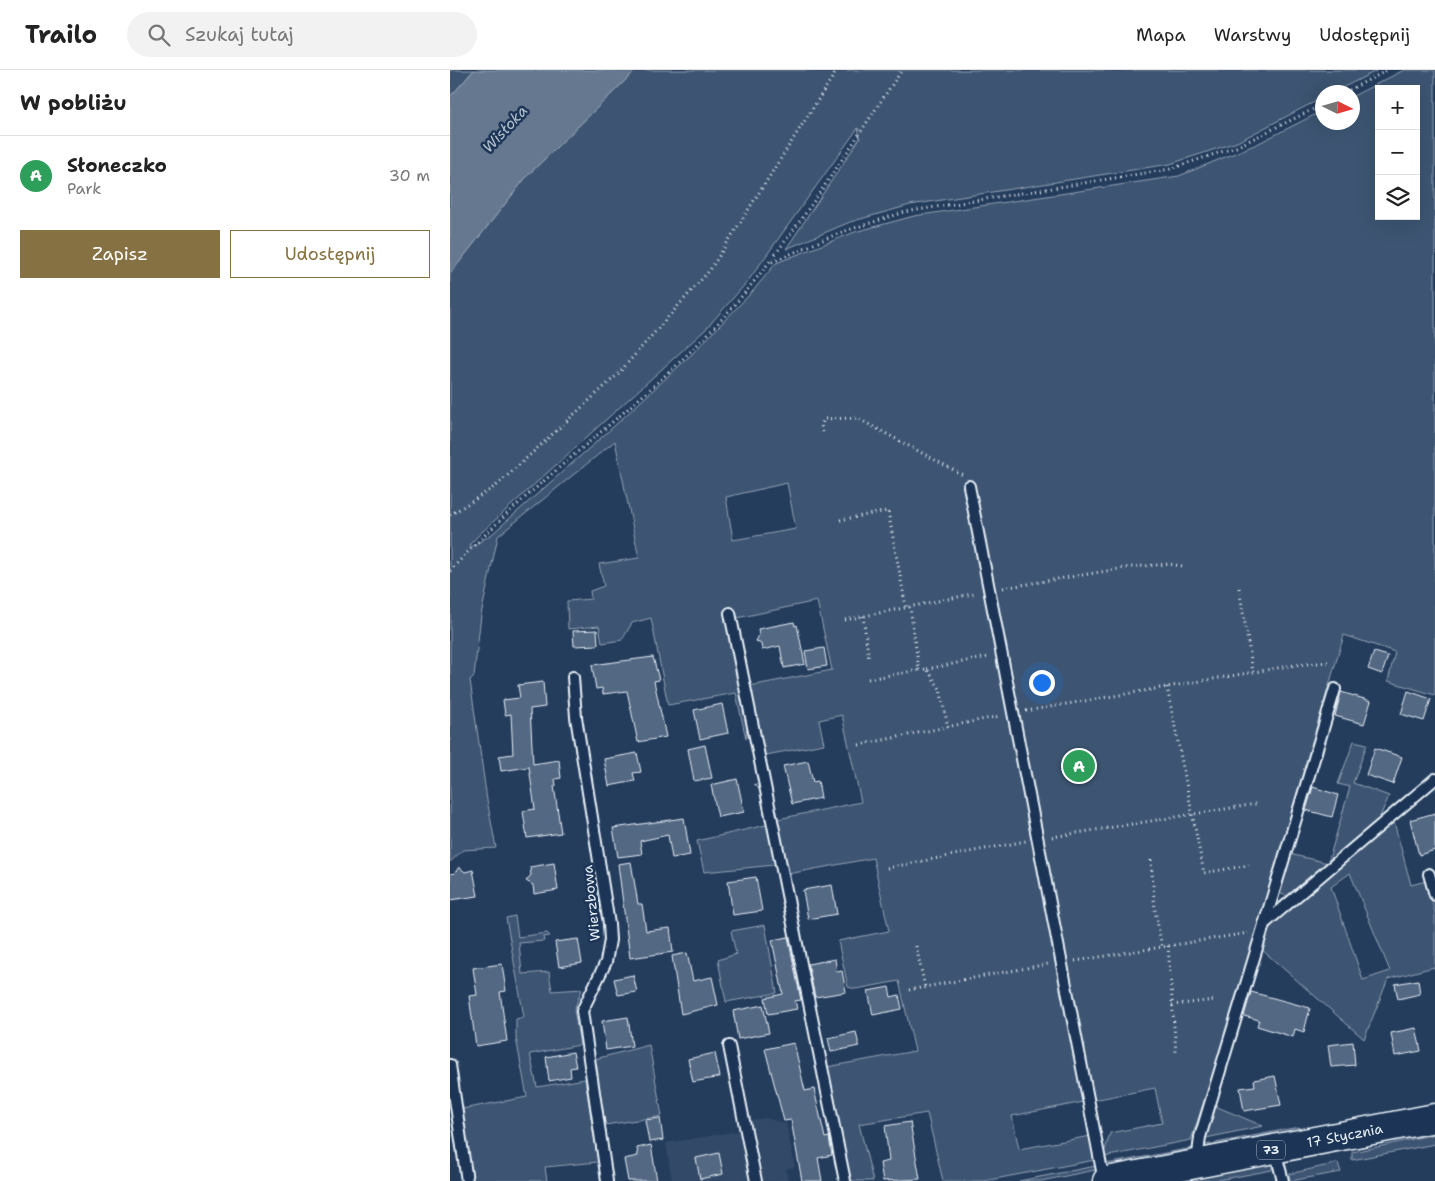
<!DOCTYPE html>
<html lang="pl">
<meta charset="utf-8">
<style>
:root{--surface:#fff;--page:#f2f2f2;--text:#222;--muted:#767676;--line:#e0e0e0;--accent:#857141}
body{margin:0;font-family:"Shantell Sans",sans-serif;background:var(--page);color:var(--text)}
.controls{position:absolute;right:15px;top:15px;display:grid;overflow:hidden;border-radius:0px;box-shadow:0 5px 20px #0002}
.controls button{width:45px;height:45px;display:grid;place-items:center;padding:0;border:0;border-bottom:1px solid var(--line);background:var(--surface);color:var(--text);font:25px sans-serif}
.compass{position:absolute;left:865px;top:15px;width:45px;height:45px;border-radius:50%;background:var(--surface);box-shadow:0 5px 20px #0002;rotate:95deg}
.you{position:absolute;left:591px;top:612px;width:18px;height:18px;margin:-12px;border:4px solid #fff;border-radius:50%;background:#1a73e8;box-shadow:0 0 0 8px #1a73e833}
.badge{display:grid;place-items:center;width:32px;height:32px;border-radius:50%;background:var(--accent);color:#fff;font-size:16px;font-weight:700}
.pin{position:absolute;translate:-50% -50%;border:2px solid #fff;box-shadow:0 1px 5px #0006}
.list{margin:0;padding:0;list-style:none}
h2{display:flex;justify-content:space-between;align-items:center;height:65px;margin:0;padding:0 20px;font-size:21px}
h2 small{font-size:16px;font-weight:400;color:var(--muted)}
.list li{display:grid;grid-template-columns:32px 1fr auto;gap:15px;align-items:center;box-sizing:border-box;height:80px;padding:0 20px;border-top:1px solid var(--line)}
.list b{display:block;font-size:19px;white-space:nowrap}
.list p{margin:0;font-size:16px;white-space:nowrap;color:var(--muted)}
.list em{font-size:16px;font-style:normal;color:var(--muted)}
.actions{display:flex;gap:10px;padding:15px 20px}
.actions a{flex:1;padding:11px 0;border:1px solid var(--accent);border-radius:0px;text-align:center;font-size:18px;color:var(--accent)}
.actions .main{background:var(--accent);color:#fff}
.icon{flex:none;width:28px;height:28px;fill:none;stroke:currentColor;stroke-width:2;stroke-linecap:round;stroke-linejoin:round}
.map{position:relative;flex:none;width:985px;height:1111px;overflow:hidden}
header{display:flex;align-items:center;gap:30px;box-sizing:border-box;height:70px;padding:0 25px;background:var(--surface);border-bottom:1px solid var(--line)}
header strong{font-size:24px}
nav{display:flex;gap:28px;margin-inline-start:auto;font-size:18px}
.search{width:350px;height:45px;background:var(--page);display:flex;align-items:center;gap:12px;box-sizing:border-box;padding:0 18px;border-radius:28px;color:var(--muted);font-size:19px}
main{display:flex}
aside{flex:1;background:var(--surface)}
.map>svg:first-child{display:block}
.built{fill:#334a68}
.green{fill:#3e5472;stroke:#93a2b5;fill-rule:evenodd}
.water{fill:#657890;stroke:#99a8ba}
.building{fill:#536782;stroke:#e8f1f8}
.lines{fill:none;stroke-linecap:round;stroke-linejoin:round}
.lane-casing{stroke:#e8f1f8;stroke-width:14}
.primary-casing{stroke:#e8f1f8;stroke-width:31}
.path{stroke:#e8f1f8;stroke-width:3;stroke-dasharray:1 4;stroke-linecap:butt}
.lane{stroke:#1d3557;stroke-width:10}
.primary{stroke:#1d3557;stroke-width:28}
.labels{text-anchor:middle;stroke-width:5;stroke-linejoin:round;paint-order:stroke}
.shield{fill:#1d3557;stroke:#abb9c8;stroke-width:1}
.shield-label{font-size:12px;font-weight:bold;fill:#e8f1f8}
.street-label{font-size:14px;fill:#e8f1f8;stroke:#1d3557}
.water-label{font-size:15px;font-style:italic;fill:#b4c1ce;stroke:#1d3557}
</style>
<header>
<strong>Trailo</strong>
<div class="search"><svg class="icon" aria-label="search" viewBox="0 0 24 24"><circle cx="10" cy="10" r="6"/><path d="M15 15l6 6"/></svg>Szukaj tutaj</div>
<nav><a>Mapa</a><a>Warstwy</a><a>Udostępnij</a></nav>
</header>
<main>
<aside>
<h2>W pobliżu<small></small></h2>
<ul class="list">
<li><span class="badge" style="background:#2e9e5b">A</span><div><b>Słoneczko</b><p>Park</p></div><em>30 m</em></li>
</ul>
<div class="actions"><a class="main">Zapisz</a><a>Udostępnij</a></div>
</aside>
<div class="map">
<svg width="985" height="1111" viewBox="0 0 985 1111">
<rect width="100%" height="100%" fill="#253d5d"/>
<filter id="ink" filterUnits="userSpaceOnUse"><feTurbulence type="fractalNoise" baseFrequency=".02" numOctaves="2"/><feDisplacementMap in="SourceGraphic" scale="10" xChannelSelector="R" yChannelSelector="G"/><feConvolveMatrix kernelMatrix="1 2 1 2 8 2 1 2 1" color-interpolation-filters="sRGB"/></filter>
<g filter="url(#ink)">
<polygon class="built" points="316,1048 336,1054 345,1097 336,1099 338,1111 222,1111 216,1073 302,1059 300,1050"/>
<g class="green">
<polygon points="0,0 24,0 0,27"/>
<path d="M186,0H928L884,22H872V28L787,72L720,94L460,135L400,152L336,179L410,68L408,58L298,211L255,260L33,461L20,474L21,477L42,464L162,358L242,284L303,221L326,193L405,162L464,146L729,106L807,74L872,41V52H902L903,26L954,0H985V625L938,611L945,582L894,565L763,1005L741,1070L653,1087L660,1063L712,1053L705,1018L562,1046L569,1079L641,1066L645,1090L534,1111H493L477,1043L409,1054L423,1111H400L377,997L465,981L449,911L406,919L398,917L388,871L439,861L423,788L338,804L328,749L411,732L392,645L369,650L374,674L316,685L313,683L300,620V616L382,600L367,531L287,548H284L282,541L275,543L297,658L296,669L286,623L218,635L201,548L182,553L172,570L152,573L149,556L118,559L117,531L141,529L140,521L154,516L149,494L189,488L165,371L48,466L31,545L24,606L20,610L37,730L46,778L13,780L0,792V204L77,106ZM929,19H966V146H929ZM337,413L346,459L283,470L276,427Z"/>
<polygon points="904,671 917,674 903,713 939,726 928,751 838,826 828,823 839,784 878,793 900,717 888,714"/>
<polygon points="304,714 311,716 332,820 331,822 325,795 254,802 247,771 316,755 310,720"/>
<path d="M944,752L961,815L976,811L985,843V900L984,897L938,909L914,969L811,879L815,863L838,838ZM900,803L940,901L913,910L881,817Z"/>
<polygon points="65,846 68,867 97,863 100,866 93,867 94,871 69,873 72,904 99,902 102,921 132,919 124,940 130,975 80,984 87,1017 135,1009 148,1092 95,1097 97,1111 23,1111 12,1039 77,1027 66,968 66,949 74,947 56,848"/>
<polygon points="315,855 327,923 276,932 268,890 286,884 281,861"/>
<polygon points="199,975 212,1046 155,1055 145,989"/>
<polygon points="765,1036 813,1056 756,1068"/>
<polygon points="849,1057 849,1060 757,1079 755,1075"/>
<path d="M985,1064V1074L902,1090V1082C930,1077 957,1070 985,1064Z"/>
<polygon points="742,1078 739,1083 658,1099 656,1094"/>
<polygon points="888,1093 891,1102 840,1111 839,1104"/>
<polygon points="822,1094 822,1100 763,1111 734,1111"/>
<polygon points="646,1096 645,1100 591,1111 569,1111"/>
</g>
<polygon class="water" points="24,0 186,0 77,106 0,204 0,27"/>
<g class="building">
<polygon points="344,552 345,556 347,555 355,594 334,598 330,576 312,580 311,574 306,571 309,565 308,559"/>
<polygon points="147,560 148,575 124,576 123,561"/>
<polygon points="374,578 377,596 358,599 355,581"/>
<polygon points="924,582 938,586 932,604 918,599"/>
<polygon points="203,587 209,610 204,611 216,667 188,672 177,621 153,624 152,618 146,619 142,595"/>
<polygon points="93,612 95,637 80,639 83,694 109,690 111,708 105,709 106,716 104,716 111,763 77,768 73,741 85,739 79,697 51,701 49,686 63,684 61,644 55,645 53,630 70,628 68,615"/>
<polygon points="958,621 981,629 974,651 951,644"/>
<polygon points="891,622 921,631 914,654 885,646"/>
<polygon points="272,634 278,663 250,669 244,640"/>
<polygon points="255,675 262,708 244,711 238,679"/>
<polygon points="925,678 952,687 943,714 916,705"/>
<polygon points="187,683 191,702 183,703 185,711 159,716 154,689"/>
<polygon points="358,691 363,712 368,711 371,728 342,734 333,696"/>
<polygon points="287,709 294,742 268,747 261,715"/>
<polygon points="863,717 888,725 882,747 856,740"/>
<polygon points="985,743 985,780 969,785 960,750"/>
<polygon points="234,748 240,785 222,788 218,765 190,771 192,784 168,787 163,758"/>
<polygon points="181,792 188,834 192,834 196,861 220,858 223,882 180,888 168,794"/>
<polygon points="104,793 108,820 84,824 83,815 76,811 81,805 80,797"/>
<polygon points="9,797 15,802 23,800 28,826 0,830 0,804 5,803"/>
<polygon points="306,807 312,841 283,845 278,811"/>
<polygon points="382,815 387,844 358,849 353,820"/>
<polygon points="338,867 351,930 345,931 347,939 318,944 315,928 333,924 322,870"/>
<polygon points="128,869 132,893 109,897 105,872"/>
<polygon points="237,883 243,911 262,907 268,935 231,944 222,886"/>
<polygon points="385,889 387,902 392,901 396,922 365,927 358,894"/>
<polygon points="52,894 56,921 50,922 57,971 26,976 19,926 27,925 23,898"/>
<polygon points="183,905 187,922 168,925 164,909"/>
<polygon points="968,910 970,924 948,929 945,914"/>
<polygon points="439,917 441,927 449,925 452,939 423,945 418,921"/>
<polygon points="801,922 860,938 854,962 845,959 843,967 807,956 809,950 794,946"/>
<polygon points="313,935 319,963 288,969 283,941"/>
<polygon points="178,947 182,976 156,980 152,951"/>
<polygon points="966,958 971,981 945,986 941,963"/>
<polygon points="406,962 409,976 381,982 378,968"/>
<polygon points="903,972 905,995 881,997 878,975"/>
<polygon points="344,973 355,1021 364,1019 375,1068 379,1067 382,1085 368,1088 372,1111 352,1111 341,1050 334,1051 315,979"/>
<polygon points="123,982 126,997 120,998 121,1007 99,1011 96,987"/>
<polygon points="265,983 270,1007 243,1012 238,989"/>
<polygon points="825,1006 831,1035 794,1041 790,1018 805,1016 804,1010"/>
<polygon points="210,1048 213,1070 199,1072 195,1050"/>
<polygon points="460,1052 470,1109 433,1111 430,1093 439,1091 435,1056"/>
<polygon points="201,1075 207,1111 178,1111 174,1089 188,1086 187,1078"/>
<polygon points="269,1083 273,1104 250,1109 246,1088"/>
</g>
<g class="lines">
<g class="lane-casing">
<g id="lane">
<polyline points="519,416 654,1111"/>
<polyline points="280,543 395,1111"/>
<polyline points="123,607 126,647 159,854 160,870 156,892 132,941 157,1111"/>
<polyline points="979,804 985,825"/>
<polyline points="814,854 985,709"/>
<polyline points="279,976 306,1111"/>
<polyline points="0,995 17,1111"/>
<polyline points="825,1080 833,1111"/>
<polyline points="747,1093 750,1067 885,619"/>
</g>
</g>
<g class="primary-casing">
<g id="primary">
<path id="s1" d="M657,1111L985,1048"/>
</g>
</g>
<g class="path">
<polyline points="895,22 938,0"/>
<polyline points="322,192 389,163 455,142 720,99 786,77 872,35"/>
<polyline points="373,362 371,356 374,349 407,348 513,405"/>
<polyline points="0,445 46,416 166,306 260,200 387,0"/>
<polyline points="390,450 438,441 456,537"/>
<path d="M0,501C73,421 163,357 241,281C325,199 386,97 452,0"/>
<polyline points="553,518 681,497 719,494 732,496"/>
<polyline points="789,518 803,602"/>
<polyline points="413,546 419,590"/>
<polyline points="395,550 527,523"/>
<polyline points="477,599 538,587"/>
<polyline points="469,600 477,599 490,619 498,657"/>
<polyline points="418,609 469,600 460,537"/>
<polyline points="717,617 754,803 799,795"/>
<polyline points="576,641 845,595 879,592"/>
<polyline points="409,675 550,646"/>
<polyline points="602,767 806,734"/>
<polyline points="701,790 705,840 712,877"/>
<polyline points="437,798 576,771"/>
<polyline points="466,876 475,917"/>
<polyline points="718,876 726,982"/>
<polyline points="625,891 798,863"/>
<polyline points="459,920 598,894"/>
<polyline points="722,935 765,930"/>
</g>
<use href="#lane" class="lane"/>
<use href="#primary" class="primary"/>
</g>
</g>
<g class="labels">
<rect class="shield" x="807" y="1070.5" width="28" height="19" rx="4"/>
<g class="shield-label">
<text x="821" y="1084">73</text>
</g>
<g class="street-label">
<text transform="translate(141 833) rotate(-96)" y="5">Wierzbowa</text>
<text dy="5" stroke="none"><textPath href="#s1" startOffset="242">17 Stycznia</textPath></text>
</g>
<g class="water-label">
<text transform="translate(55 59) rotate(-47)" y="5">Wisłoka</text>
</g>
</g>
</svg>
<div class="controls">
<button>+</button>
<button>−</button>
<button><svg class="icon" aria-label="layers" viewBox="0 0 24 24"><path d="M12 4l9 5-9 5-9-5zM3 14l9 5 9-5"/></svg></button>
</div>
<svg class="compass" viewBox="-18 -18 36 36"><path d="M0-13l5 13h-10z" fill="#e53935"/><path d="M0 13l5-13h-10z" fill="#767676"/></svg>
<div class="you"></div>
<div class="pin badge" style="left:629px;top:696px;background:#2e9e5b">A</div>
</div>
</main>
